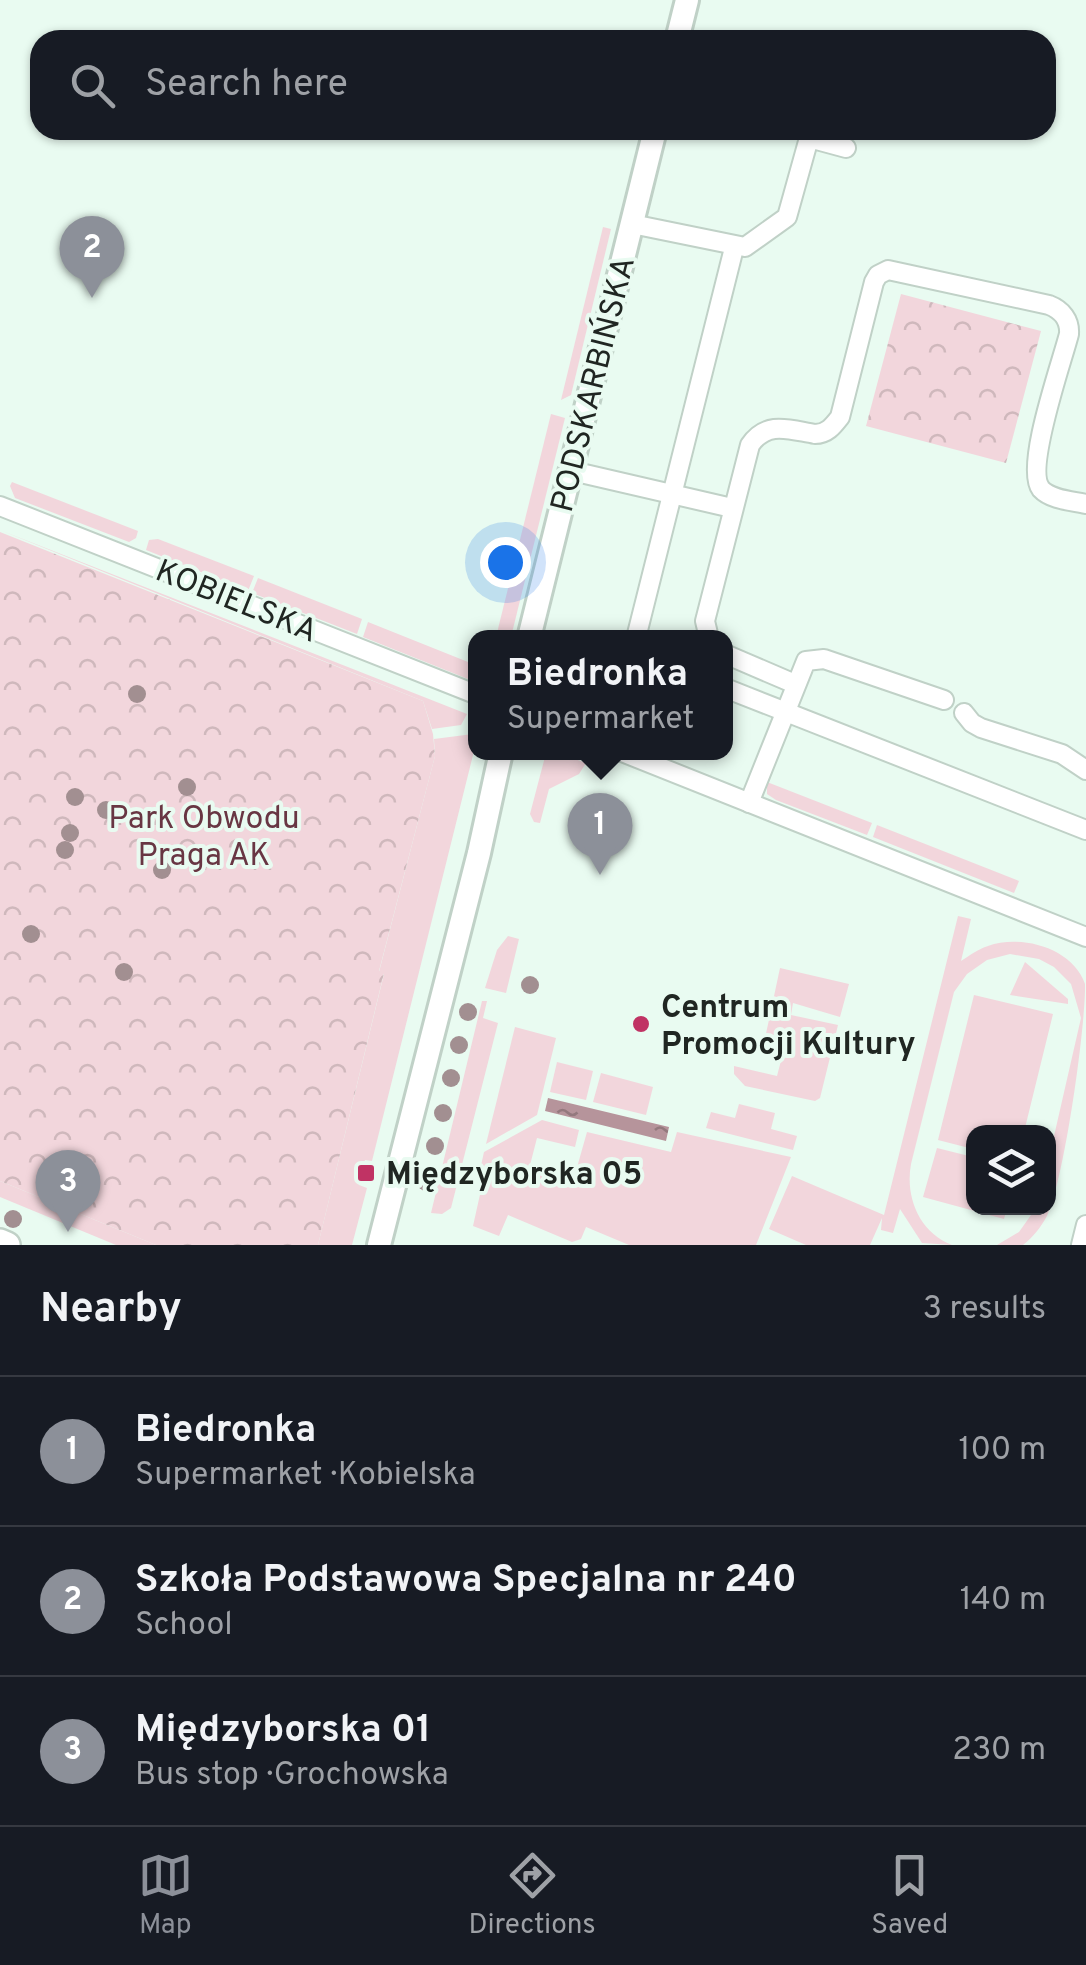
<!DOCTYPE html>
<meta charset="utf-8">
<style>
:root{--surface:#171b24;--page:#20242c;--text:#f1f3f6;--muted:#9ea1a6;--line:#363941;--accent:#8c9099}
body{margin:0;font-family:Overpass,sans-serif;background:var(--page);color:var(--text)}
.controls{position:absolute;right:30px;bottom:30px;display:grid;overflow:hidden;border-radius:20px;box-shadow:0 2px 8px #0004}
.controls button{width:90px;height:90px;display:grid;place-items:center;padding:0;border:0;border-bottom:2px solid var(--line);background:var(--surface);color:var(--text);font:50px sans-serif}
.you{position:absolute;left:505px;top:562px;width:35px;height:35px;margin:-25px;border:8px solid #fff;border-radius:50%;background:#1a73e8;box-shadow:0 0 0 15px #1a73e833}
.badge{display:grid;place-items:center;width:65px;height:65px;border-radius:50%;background:var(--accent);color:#fff;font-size:32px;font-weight:700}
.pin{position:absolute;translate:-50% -82px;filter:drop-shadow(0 2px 5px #0008)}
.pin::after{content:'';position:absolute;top:52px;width:35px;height:30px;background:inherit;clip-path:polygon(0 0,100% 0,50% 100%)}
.popup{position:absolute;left:468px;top:630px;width:265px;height:130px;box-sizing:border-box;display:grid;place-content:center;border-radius:20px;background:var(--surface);filter:drop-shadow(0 2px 8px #0005);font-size:32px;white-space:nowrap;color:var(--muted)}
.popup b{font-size:38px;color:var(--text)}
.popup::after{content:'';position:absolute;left:50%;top:100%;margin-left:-20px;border:20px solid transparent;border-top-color:var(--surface)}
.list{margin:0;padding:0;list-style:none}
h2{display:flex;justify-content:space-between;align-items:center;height:130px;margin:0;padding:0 40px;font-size:42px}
h2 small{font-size:32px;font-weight:400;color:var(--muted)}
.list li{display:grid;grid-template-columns:65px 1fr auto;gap:30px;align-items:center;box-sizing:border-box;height:150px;padding:0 40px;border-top:2px solid var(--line)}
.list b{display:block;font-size:38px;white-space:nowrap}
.list p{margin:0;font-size:32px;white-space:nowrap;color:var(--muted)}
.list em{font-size:32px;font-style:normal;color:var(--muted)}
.icon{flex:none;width:55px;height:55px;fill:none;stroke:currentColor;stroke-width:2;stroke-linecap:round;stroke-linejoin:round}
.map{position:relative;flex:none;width:1086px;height:1245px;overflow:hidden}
.search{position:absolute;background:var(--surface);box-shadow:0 2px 8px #0004;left:30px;right:30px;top:30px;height:110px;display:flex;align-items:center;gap:25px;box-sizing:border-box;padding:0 35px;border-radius:30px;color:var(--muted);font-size:38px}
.sheet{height:580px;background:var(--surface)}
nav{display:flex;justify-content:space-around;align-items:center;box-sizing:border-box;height:140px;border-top:2px solid var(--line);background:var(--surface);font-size:28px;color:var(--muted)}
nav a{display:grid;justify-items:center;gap:5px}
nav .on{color:var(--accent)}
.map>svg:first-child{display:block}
.grass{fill:#f2d6dc}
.park{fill:url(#park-crowns)}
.water{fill:url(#water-ripples)}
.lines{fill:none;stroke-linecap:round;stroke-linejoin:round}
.minor-casing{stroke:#c0d1c7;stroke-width:22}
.tertiary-casing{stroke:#c0d1c7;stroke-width:28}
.secondary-casing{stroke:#c0d1c7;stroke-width:30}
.minor{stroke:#fff;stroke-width:18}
.tertiary{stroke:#fff;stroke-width:22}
.secondary{stroke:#fff;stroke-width:25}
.tree{fill:#a28f91}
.poi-dot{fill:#c03364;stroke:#e9fbf1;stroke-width:4}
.labels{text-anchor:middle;stroke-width:8;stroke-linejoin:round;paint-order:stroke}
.street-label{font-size:32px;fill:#202622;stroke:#e9fbf1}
.park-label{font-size:32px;fill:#683643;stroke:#e9fbf1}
.poi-label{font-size:32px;font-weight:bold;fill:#202622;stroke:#e9fbf1;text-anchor:start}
</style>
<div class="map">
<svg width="1086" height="1245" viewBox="0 0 1086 1245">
<defs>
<pattern id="park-crowns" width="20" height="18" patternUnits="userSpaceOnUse" patternTransform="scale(2.5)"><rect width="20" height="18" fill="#f2d6dc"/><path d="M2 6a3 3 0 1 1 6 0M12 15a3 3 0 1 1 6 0" fill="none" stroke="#cfb8bc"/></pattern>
<pattern id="water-ripples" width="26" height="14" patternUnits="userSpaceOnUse" patternTransform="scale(2.5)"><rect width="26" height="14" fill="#b6949b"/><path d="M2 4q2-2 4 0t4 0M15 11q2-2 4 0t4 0" fill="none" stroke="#94797e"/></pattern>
</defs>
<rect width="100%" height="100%" fill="#e9fbf1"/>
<g class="grass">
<polygon points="603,227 611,229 571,395 561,400"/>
<polygon points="551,414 565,418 511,637 496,637"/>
<polygon points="12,482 138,531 136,538 129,542 15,498 10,486"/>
<polygon points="0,530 467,714 461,725 432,729 423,701"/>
<polygon points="158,539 254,576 248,591 146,550 149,540"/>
<polygon points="258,578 362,619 357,634 252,593"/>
<polygon points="368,622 473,664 473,681 363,637"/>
<polygon points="473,734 473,755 372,1161 365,1160 359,1185 367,1188 352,1245 318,1245 384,974 379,972 435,756 434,739"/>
<polygon points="546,753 559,753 586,763 579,774 549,789 540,823 534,822 530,814"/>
<polygon points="767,782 872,823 867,835 776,800 767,794"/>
<polygon points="877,825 1019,881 1014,893 873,837"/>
<path d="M958,916L971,919L961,961C969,956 978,949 988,946C1021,934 1073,948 1085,984C1086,1023 1065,1177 1047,1216C1041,1227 1033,1237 1023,1245H997L1019,1232L1036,1208H1048L1049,1158L1081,1018L1071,984L1054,967L1039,959L1010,954L987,960L967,974L954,992L911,1164C905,1197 919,1232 952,1245L922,1243L900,1209L893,1233L881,1230L882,1218L870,1245H806L769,1229L792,1176L884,1215Z"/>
<polygon points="508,936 519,939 506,993 485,988 497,950"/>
<polygon points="1025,962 1068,999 1068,1004 1010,995"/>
<polygon points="780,968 849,984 840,1017 793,1003 791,1015 838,1025 820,1098 815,1101 745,1086 734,1074 734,1066 777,1076 784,1049 764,1043"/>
<polygon points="974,995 1053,1014 1024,1132 974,1132 973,1149 938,1140"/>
<polygon points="482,1001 487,1001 483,1018 498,1023 451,1208 442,1214 431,1213"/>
<polygon points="515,1027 556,1038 537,1115 486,1144"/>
<polygon points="557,1062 593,1071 586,1100 550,1092"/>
<polygon points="601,1073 653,1087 646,1115 593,1102"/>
<polygon points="739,1104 775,1113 771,1129 797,1136 793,1150 706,1128 711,1112 735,1118"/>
<polygon points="542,1120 579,1130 575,1147 537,1138 529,1169 572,1185 587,1132 671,1152 677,1132 791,1157 756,1245 629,1245 586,1227 581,1239 572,1242 508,1215 499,1236 473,1226 485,1172 480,1170 484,1152"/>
<polygon points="937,1148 973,1157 974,1208 1007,1208 1004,1219 923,1197"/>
<polygon points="0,1181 156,1245 116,1245 0,1197"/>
</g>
<g class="park">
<polygon points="901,294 1041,331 1006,463 866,426"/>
<polygon points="0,532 423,701 433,734 435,756 379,971 384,973 318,1245 156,1245 0,1181"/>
</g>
<polygon class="water" points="548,1098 669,1127 666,1141 545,1111"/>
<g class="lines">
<g class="minor-casing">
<g id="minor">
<polyline points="632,224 745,247 787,217 809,138 846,148"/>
<polyline points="572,471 732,508"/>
<polyline points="0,506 475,694"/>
<polyline points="636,638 734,248"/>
<path d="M709,638L705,621L750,445C767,420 790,430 815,434C827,434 833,426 840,417L874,282L878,275L888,270L1049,305C1062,310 1070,320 1069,334C1062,362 1024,468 1041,489C1051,500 1073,501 1086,504"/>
<polyline points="725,654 795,684"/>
<polyline points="725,688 1086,830"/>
<polyline points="964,713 972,723 981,728 1062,754 1086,770"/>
<polyline points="622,752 1086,937"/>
<polyline points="749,803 806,661 824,659 944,700"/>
<polyline points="1081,1245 1086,1225"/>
</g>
</g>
<g class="tertiary-casing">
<g id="tertiary">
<polyline points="677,40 687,0"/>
<polyline points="529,638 655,130"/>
<polyline points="379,1245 479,853 501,752"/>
</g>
</g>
<g class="secondary-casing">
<polyline id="secondary" points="0,1242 7,1245"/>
</g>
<use href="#minor" class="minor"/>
<use href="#tertiary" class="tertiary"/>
<use href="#secondary" class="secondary"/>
</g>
<g class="tree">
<circle cx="137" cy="694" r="9"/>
<circle cx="187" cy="787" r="9"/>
<circle cx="75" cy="797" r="9"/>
<circle cx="106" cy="810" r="9"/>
<circle cx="70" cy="833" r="9"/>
<circle cx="65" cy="850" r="9"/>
<circle cx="162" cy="870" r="9"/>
<circle cx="31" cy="934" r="9"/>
<circle cx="124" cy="972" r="9"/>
<circle cx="530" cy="985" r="9"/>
<circle cx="468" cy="1012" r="9"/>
<circle cx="459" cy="1045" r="9"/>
<circle cx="451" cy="1078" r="9"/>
<circle cx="443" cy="1113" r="9"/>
<circle cx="435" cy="1146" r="9"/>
<circle cx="426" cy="1182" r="9"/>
<circle cx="13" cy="1219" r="9"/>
</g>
<g class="poi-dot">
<circle cx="641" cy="1024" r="10"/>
<rect x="356" y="1163" width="20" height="20" rx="5"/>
</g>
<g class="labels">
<g class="street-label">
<text transform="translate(592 384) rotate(-76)" y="11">PODSKARBIŃSKA</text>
<text transform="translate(237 600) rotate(22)" y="11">KOBIELSKA</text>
</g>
<g class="park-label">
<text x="204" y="828">Park Obwodu<tspan x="204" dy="37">Praga AK</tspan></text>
</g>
<g class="poi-label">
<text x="661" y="1017">Centrum<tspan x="661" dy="37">Promocji Kultury</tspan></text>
<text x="386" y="1184">Międzyborska 05</text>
</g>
</g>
</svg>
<div class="controls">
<button><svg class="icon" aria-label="layers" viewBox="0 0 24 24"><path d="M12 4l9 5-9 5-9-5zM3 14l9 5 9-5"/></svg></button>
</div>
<div class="you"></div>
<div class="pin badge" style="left:600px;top:875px">1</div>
<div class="popup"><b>Biedronka</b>Supermarket</div>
<div class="pin badge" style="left:92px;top:298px">2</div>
<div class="pin badge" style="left:68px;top:1232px">3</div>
<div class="search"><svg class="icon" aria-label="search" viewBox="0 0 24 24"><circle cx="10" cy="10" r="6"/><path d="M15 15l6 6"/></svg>Search here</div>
</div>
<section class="sheet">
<h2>Nearby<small>3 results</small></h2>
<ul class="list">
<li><span class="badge">1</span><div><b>Biedronka</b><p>Supermarket · Kobielska</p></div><em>100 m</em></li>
<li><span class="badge">2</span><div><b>Szkoła Podstawowa Specjalna nr 240</b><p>School</p></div><em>140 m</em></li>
<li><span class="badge">3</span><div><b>Międzyborska 01</b><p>Bus stop · Grochowska</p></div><em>230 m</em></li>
</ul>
</section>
<nav>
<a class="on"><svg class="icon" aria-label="map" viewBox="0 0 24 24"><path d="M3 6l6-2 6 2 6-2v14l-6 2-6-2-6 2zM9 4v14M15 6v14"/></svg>Map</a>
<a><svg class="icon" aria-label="directions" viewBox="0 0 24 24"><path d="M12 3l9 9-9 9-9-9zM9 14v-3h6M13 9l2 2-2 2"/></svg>Directions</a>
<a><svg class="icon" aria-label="saved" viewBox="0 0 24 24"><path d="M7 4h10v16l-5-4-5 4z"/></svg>Saved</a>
</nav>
